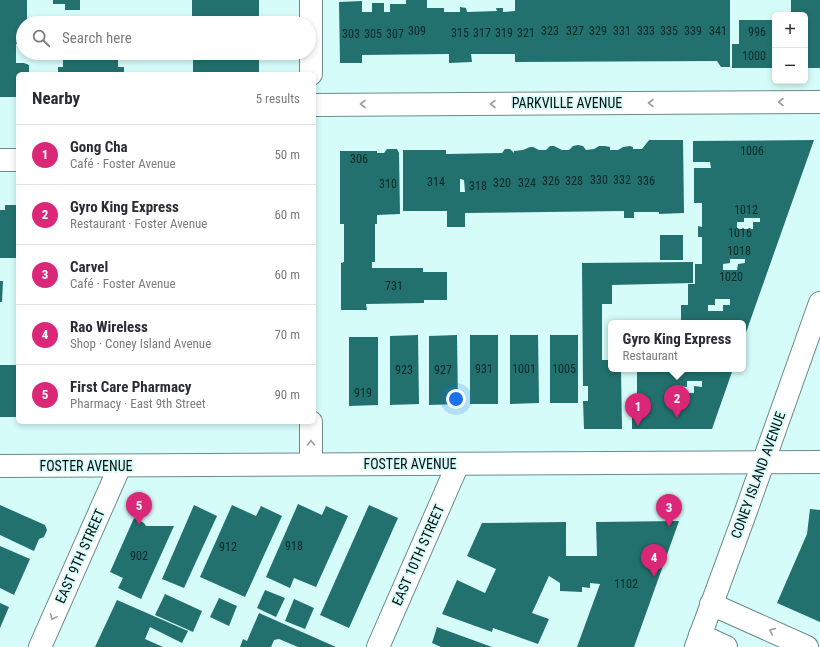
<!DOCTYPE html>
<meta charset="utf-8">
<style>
:root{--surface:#fff;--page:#f2f2f3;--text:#2b2b33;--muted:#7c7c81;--line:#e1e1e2;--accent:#db2777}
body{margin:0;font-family:"Roboto Condensed",sans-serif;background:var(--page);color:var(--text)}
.controls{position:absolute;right:12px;top:12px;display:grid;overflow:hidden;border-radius:6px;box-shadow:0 2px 6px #0003}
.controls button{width:36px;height:36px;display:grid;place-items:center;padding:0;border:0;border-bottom:1px solid var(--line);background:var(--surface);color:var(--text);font:20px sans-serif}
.you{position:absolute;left:456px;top:399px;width:14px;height:14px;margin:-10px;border:3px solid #fff;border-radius:50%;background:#1a73e8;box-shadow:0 0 0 6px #1a73e833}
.badge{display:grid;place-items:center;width:26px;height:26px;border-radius:50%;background:var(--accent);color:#fff;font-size:13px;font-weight:700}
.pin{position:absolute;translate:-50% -33px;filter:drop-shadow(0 1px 2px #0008)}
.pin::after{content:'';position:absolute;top:21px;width:14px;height:12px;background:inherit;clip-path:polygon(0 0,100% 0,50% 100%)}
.popup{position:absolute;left:608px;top:320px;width:138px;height:52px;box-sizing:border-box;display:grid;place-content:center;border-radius:6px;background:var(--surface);filter:drop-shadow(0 1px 3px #0005);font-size:13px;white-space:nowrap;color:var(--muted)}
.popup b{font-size:15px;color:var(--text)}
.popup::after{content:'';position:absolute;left:50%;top:100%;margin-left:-8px;border:8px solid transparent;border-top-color:var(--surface)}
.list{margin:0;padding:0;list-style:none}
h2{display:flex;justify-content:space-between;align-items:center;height:52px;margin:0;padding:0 16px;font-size:17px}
h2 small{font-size:13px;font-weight:400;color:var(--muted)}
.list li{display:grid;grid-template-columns:26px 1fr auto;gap:12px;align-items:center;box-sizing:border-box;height:60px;padding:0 16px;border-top:1px solid var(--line)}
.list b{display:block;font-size:15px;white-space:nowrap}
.list p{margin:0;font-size:13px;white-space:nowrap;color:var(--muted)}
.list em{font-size:13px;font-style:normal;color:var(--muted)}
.icon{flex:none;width:22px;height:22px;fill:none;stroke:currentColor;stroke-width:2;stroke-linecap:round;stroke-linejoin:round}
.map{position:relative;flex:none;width:820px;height:647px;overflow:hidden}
.search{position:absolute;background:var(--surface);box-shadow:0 2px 6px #0003;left:16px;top:16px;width:300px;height:44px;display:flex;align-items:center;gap:10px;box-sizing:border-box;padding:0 14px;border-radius:22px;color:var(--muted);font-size:15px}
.panel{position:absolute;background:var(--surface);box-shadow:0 2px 6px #0003;left:16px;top:72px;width:300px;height:352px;border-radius:6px}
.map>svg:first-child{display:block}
.building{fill:#22716e;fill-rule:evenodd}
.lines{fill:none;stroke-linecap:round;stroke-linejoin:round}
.minor-casing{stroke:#698c8a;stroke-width:24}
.major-casing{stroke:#698c8a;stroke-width:24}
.minor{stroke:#fff;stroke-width:22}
.major{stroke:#fff;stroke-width:22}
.oneway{stroke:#9a9f9f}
.labels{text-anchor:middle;stroke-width:3.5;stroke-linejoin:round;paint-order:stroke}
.number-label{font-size:12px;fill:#0b2827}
.street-label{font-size:14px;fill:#030f0f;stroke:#d6fcf9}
</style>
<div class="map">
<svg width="820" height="647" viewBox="0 0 820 647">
<rect width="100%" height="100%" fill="#d6fcf9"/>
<g class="building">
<polygon points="0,0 27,0 27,23 23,23 23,43 16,44 16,63 24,63 29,65 29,73 28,74 18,74 18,77 16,77 16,97 0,97"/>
<polygon points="53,0 80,0 80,10 65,10 65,4 53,4"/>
<rect x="192" y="0" width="67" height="23"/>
<polygon points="406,0 427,0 427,8 444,8 444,12 460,12 460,7 466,8 467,12 497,11 496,8 503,8 503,12 515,11 515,0 730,0 730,67 721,67 717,61 515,62 515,54 471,54 472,62 449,63 449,54 362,55 362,63 340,63 339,2 362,1 362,12 372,12 372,3 384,3 384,12 390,12 390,4 406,4"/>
<polygon points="791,0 820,0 820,68 805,68 805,15 791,15"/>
<polygon points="739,20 775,20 775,68 732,68 732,44 739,44"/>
<polygon points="63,53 118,53 118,67 124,67 124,74 58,74 58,67 63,67"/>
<rect x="193" y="53" width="66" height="21"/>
<path d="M649,140H683L684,213L659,214V212H634V218H624V211L465,213V227H447V211H403V150H446V154L502,153L505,149H510L514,153V151L523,150L530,147H533L539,150H546L550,146H554L562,150H569L573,146L578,145L583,146L586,150L594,149L599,146H605L610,147V150H618L623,147L630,146L633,147V149H642ZM460,179L464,180L465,192H460Z"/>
<path d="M814,140L743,341V323H681V305H688V284H695V264H702V237H698V226L702,227V203H694V168H711L710,162H693V141ZM744,218H760V222H753V229H737V222H744ZM730,259H745V263L738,264L737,270H723V264L730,263ZM715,299H730V305H723V311H708V305H715Z"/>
<polygon points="387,149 397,149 399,153 400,214 377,215 377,224 375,224 375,262 372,262 372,268 423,268 423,272 447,272 447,300 424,300 424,303 366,304 367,310 341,310 341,263 344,262 344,224 340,224 340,151 377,151 377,153 384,153"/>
<polygon points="5,205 17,205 17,210 18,210 18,258 0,258 0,210 5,210"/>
<rect x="660" y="235" width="23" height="25"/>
<polygon points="693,262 693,283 612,285 612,304 602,304 602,360 611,360 611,369 621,369 622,429 584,429 583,401 588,401 588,386 583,386 582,263"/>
<polygon points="0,281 3,281 2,302 0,302"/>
<polygon points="418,335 419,404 390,405 390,336"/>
<polygon points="457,335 458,404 429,405 429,336"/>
<rect x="470" y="335" width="28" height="69"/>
<polygon points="510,335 538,335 539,403 510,404"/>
<rect x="550" y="335" width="28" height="68"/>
<polygon points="349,337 378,337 378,405 349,406"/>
<rect x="0" y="365" width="18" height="52"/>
<path d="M637,369H733L712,429H632V408H637ZM687,381H702V387L694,386V393H679V386L687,387Z"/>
<polygon points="298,504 322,515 326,506 348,516 316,587 294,578 290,588 266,577"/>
<polygon points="0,505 45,525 47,530 44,537 39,539 34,551 0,535"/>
<polygon points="194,505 217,516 184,588 162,579"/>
<polygon points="232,505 256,516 261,506 282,516 245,597 200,577"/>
<polygon points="369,505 398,518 349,628 320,615"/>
<polygon points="810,509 820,510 820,622 777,603 807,534"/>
<polygon points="134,518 144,523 146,526 174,526 141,599 118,588 123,578 110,572"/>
<polygon points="679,521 634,647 577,647 600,584 590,583 590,588 582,587 582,592 560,591 560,583 549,576 532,613 549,619 538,644 493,628 492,632 442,614 457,580 485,593 496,569 467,556 482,523 566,522 566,556 597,556 596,522"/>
<polygon points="0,546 30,559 14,595 0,588"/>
<polygon points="265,590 285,598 276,617 257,608"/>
<polygon points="165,594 202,611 193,632 155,615"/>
<polygon points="219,598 237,606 229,626 210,617"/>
<polygon points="294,599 314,608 305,629 285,621"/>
<polygon points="117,600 188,631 182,643 150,627 145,639 163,647 95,647"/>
<polygon points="0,603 9,607 0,628"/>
<polygon points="259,613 336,647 298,647 279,639 274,640 271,647 240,647 243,639 247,641"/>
<polygon points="437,627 492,647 441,647 432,643"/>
</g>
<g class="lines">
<g class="minor-casing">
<g id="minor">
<polyline points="311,0 311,74"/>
<polyline points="314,105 820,102"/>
<polyline points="0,160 18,160"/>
<polyline points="311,422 311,464"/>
<polyline points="0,466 820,462"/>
<polyline points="711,604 807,647"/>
<polyline points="700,635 726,647"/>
<polyline points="40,647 120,466"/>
<polyline points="378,647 458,464"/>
</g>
</g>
<g class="major-casing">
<polyline id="major" points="696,647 746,511 820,303"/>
</g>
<use href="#minor" class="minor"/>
<use href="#major" class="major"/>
</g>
<defs><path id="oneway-chevron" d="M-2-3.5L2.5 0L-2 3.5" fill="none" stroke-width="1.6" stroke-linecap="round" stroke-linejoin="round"/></defs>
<g class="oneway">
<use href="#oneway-chevron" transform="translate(781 102) rotate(180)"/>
<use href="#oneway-chevron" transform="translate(651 103) rotate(180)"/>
<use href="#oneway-chevron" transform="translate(363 104) rotate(180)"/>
<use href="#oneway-chevron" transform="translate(493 104) rotate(180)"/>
<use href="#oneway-chevron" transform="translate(311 443) rotate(-90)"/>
<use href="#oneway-chevron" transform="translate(53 617) rotate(114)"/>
<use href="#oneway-chevron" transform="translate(772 631) rotate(-156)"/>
</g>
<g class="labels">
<g class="number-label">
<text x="417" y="35">309</text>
<text x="550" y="35">323</text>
<text x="575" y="35">327</text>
<text x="598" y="35">329</text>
<text x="622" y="35">331</text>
<text x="646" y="35">333</text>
<text x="669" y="35">335</text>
<text x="693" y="35">339</text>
<text x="718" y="35">341</text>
<text x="757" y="36">996</text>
<text x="460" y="37">315</text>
<text x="482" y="37">317</text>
<text x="504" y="37">319</text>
<text x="526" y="37">321</text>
<text x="351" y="38">303</text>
<text x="373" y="38">305</text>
<text x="395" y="38">307</text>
<text x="754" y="60">1000</text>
<text x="752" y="155">1006</text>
<text x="359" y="163">306</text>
<text x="599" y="184">330</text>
<text x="622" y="184">332</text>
<text x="551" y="185">326</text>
<text x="574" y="185">328</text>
<text x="646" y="185">336</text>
<text x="436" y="186">314</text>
<text x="502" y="187">320</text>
<text x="527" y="187">324</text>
<text x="388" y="188">310</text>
<text x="478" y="190">318</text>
<text x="746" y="214">1012</text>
<text x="740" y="237">1016</text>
<text x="739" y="255">1018</text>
<text x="731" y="281">1020</text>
<text x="394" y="290">731</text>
<text x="484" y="373">931</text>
<text x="524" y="373">1001</text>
<text x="564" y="373">1005</text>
<text x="404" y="374">923</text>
<text x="443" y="374">927</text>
<text x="363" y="397">919</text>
<text x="294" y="550">918</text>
<text x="228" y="551">912</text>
<text x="139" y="560">902</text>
<text x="626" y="588">1102</text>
</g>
<g class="street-label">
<text x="567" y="108">PARKVILLE AVENUE</text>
<text x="410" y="469">FOSTER AVENUE</text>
<text x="86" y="471">FOSTER AVENUE</text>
<text transform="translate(758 475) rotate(-70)" y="5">CONEY ISLAND AVENUE</text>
<text transform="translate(418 555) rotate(-66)" y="5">EAST 10TH STREET</text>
<text transform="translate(80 556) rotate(-66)" y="5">EAST 9TH STREET</text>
</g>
</g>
</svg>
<div class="controls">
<button>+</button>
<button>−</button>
</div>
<div class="you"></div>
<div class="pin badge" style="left:638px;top:426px">1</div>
<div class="pin badge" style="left:677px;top:418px">2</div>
<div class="popup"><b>Gyro King Express</b>Restaurant</div>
<div class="pin badge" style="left:669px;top:527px">3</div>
<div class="pin badge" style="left:654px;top:577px">4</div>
<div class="pin badge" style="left:139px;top:525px">5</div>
<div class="search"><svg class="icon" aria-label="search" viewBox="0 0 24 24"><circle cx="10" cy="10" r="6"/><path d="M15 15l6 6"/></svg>Search here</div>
<section class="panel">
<h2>Nearby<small>5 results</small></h2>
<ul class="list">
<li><span class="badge">1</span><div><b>Gong Cha</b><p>Café · Foster Avenue</p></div><em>50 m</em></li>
<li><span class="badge">2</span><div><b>Gyro King Express</b><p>Restaurant · Foster Avenue</p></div><em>60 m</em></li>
<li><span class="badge">3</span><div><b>Carvel</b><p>Café · Foster Avenue</p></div><em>60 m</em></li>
<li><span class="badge">4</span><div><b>Rao Wireless</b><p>Shop · Coney Island Avenue</p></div><em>70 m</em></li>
<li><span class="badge">5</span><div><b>First Care Pharmacy</b><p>Pharmacy · East 9th Street</p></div><em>90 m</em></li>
</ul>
</section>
</div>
